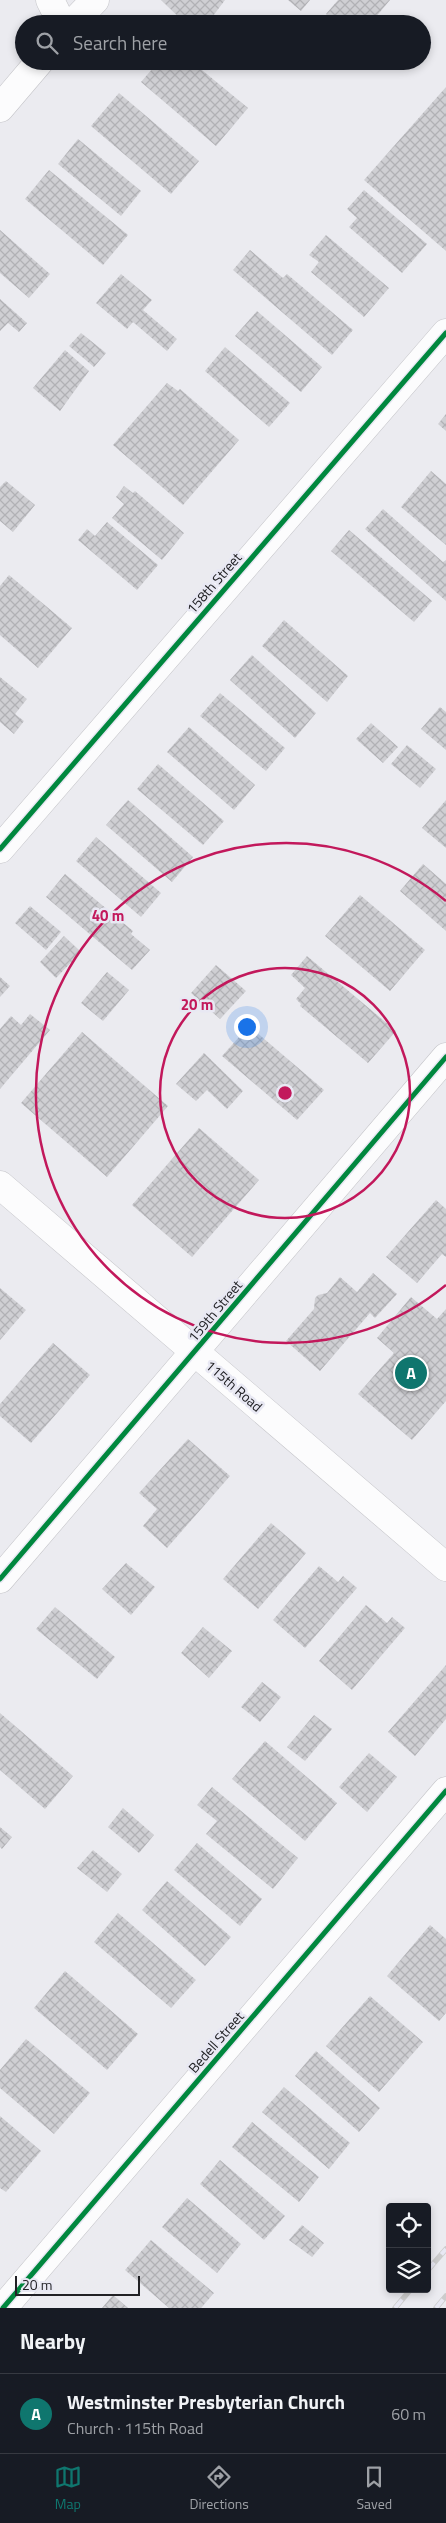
<!DOCTYPE html>
<meta charset="utf-8">
<style>
:root{--surface:#171b24;--page:#242831;--text:#f1f3f6;--muted:#9ea1a6;--line:#363941;--accent:#0f766e}
body{margin:0;font-family:"Titillium Web",sans-serif;background:var(--page);color:var(--text)}
.controls{position:absolute;right:15px;bottom:15px;display:grid;overflow:hidden;border-radius:5px;box-shadow:0 2px 8px #0003}
.controls button{width:45px;height:45px;display:grid;place-items:center;padding:0;border:0;border-bottom:1px solid var(--line);background:var(--surface);color:var(--text);font:25px sans-serif}
.scale{position:absolute;left:15px;bottom:12px;width:125px;box-sizing:border-box;padding-left:5px;border:2px solid #212125;border-top:0;font-size:14px;line-height:18px;white-space:nowrap;color:#212125;-webkit-text-stroke:4px #e8e8f3;paint-order:stroke}
.you{position:absolute;left:246px;top:1026px;width:18px;height:18px;margin:-12px;border:4px solid #fff;border-radius:50%;background:#1a73e8;box-shadow:0 0 0 8px #1a73e833}
.badge{display:grid;place-items:center;width:32px;height:32px;border-radius:50%;background:var(--accent);color:#fff;font-size:16px;font-weight:700}
.pin{position:absolute;translate:-50% -50%;border:2px solid #fff;box-shadow:0 1px 5px #0006}
.list{margin:0;padding:0;list-style:none}
h2{display:flex;justify-content:space-between;align-items:center;height:65px;margin:0;padding:0 20px;font-size:21px}
h2 small{font-size:16px;font-weight:400;color:var(--muted)}
.list li{display:grid;grid-template-columns:32px 1fr auto;gap:15px;align-items:center;box-sizing:border-box;height:80px;padding:0 20px;border-top:1px solid var(--line)}
.list b{display:block;font-size:19px;white-space:nowrap}
.list p{margin:0;font-size:16px;white-space:nowrap;color:var(--muted)}
.list em{font-size:16px;font-style:normal;color:var(--muted)}
.icon{flex:none;width:28px;height:28px;fill:none;stroke:currentColor;stroke-width:2;stroke-linecap:round;stroke-linejoin:round}
.map{position:relative;flex:none;width:446px;height:2308px;overflow:hidden}
.search{position:absolute;background:var(--surface);box-shadow:0 2px 8px #0003;left:15px;right:15px;top:15px;height:55px;display:flex;align-items:center;gap:12px;box-sizing:border-box;padding:0 18px;border-radius:28px;color:var(--muted);font-size:19px}
.sheet{height:145px;background:var(--surface)}
nav{display:flex;justify-content:space-around;align-items:center;box-sizing:border-box;height:70px;border-top:1px solid var(--line);background:var(--surface);font-size:14px;color:var(--muted)}
nav a{display:grid;justify-items:center;gap:2px}
nav .on{color:var(--accent)}
.map>svg:first-child{display:block}
.building{fill:url(#building-cross-hatch)}
.lines{fill:none;stroke-linecap:round;stroke-linejoin:round}
.minor-casing{stroke:#c4c4c8;stroke-width:29}
.minor{stroke:#fcfcfd;stroke-width:28}
.rail-casing{stroke:#ccc;stroke-width:5.5}
.rail{stroke:#e8e8f3;stroke-width:4;stroke-dasharray:11;stroke-linecap:butt}
.cycleway-casing{stroke:#e8e8f3;stroke-width:8}
.cycleway{stroke:#00873e;stroke-width:5}
.ring{fill:none;stroke:#c2185b;stroke-width:2.5}
.labels{text-anchor:middle;stroke-width:5;stroke-linejoin:round;paint-order:stroke}
.street-label{font-size:14px;fill:#212125;stroke:#e8e8f3}
.centre{fill:#c2185b;stroke:#e8e8f3;stroke-width:2.5}
.ring-label{font-size:15px;text-anchor:middle;font-weight:bold;fill:#c2185b;stroke:#e8e8f3;stroke-width:5;stroke-linejoin:round;paint-order:stroke}
</style>
<div class="map">
<svg width="446" height="2308" viewBox="0 0 446 2308">
<defs>
<pattern id="building-cross-hatch" width="8" height="8" patternUnits="userSpaceOnUse" patternTransform="scale(1.25)"><rect width="8" height="8" fill="#cfcfd3"/><path d="M0 0l8 8M0 8l8-8" fill="none" stroke="#b1b1b5"/></pattern>
</defs>
<rect width="100%" height="100%" fill="#ebebf0"/>
<g class="building">
<polygon points="161,0 225,0 207,24 186,24"/>
<polygon points="288,0 310,0 301,11"/>
<polygon points="338,0 390,0 370,24 336,24 326,14"/>
<polygon points="159,61 191,61 248,108 216,146 141,82"/>
<polygon points="446,87 446,251 364,180"/>
<polygon points="119,93 199,161 171,194 91,126"/>
<polygon points="78,139 141,191 121,216 58,164"/>
<polygon points="49,170 128,235 103,265 25,199"/>
<polygon points="364,190 427,244 402,273 349,227 357,218 347,209"/>
<polygon points="0,230 50,274 29,298 0,273"/>
<polygon points="326,235 389,288 364,317 311,272 319,262 309,255"/>
<polygon points="250,250 283,278 287,274 353,330 332,355 233,270"/>
<polygon points="121,274 152,300 143,310 177,339 167,351 133,322 127,329 96,303"/>
<polygon points="0,299 27,323 19,332 8,323 0,331"/>
<polygon points="257,311 322,367 301,392 235,336"/>
<polygon points="81,333 106,353 94,367 69,346"/>
<polygon points="225,347 290,403 269,427 205,371"/>
<polygon points="65,350 89,371 60,411 33,388"/>
<polygon points="167,383 178,391 180,389 239,440 183,505 113,445"/>
<polygon points="446,414 446,431 438,424"/>
<polygon points="431,471 446,484 446,545 401,507"/>
<polygon points="6,481 35,505 13,532 0,521 0,487"/>
<polygon points="124,486 133,493 135,491 184,533 162,560 112,518 124,504 116,497"/>
<polygon points="383,509 443,562 446,560 446,601 365,529"/>
<polygon points="107,522 158,565 137,590 78,540 87,529 95,536"/>
<polygon points="349,530 432,601 414,622 331,551"/>
<polygon points="9,575 72,628 38,668 0,635 0,586"/>
<polygon points="284,620 348,676 327,702 262,646"/>
<polygon points="252,655 316,713 295,738 230,680"/>
<polygon points="0,677 27,699 15,714 24,721 14,734 0,722"/>
<polygon points="220,693 285,748 266,771 200,716"/>
<polygon points="440,707 446,712 446,750 421,729"/>
<polygon points="371,723 398,747 383,763 356,739"/>
<polygon points="189,727 255,785 234,810 167,752"/>
<polygon points="407,745 436,769 420,788 391,764"/>
<polygon points="158,764 224,821 203,845 137,789"/>
<polygon points="128,800 193,857 172,882 106,825"/>
<polygon points="446,800 446,848 422,828"/>
<polygon points="96,837 161,893 141,917 76,861"/>
<polygon points="423,864 446,884 446,931 400,891"/>
<polygon points="65,874 133,931 131,934 150,950 132,970 46,897"/>
<polygon points="360,895 425,950 390,991 325,936"/>
<polygon points="30,906 61,932 46,950 15,923"/>
<polygon points="64,936 81,952 56,978 40,962"/>
<polygon points="307,956 396,1031 368,1063 300,1006 301,1004 296,999 305,988 291,975"/>
<polygon points="216,965 246,991 220,1019 191,993"/>
<polygon points="107,972 129,990 103,1021 81,1003"/>
<polygon points="0,977 10,986 0,997"/>
<polygon points="30,1014 50,1030 0,1089 0,1029 11,1016 21,1025"/>
<polygon points="249,1026 324,1090 297,1120 222,1056"/>
<polygon points="82,1032 168,1106 107,1177 21,1103"/>
<polygon points="204,1053 243,1091 227,1109 207,1090 196,1101 176,1084"/>
<polygon points="199,1128 259,1180 192,1257 132,1205"/>
<polygon points="436,1200 446,1209 446,1257 442,1254 417,1283 386,1257"/>
<polygon points="373,1273 397,1294 375,1318 370,1313 320,1371 286,1341 314,1309 315,1298 318,1295 327,1293 340,1277 357,1292"/>
<polygon points="0,1288 26,1310 0,1340"/>
<polygon points="411,1297 437,1319 446,1309 446,1401 412,1440 358,1394 394,1353 377,1338"/>
<polygon points="53,1343 90,1375 31,1443 0,1416 0,1404"/>
<polygon points="188,1439 230,1476 167,1548 143,1526 157,1509 139,1493"/>
<polygon points="271,1523 306,1553 258,1609 223,1579"/>
<polygon points="126,1563 155,1587 131,1615 102,1589"/>
<polygon points="319,1566 338,1582 343,1576 357,1588 305,1648 273,1620"/>
<polygon points="366,1605 387,1623 392,1617 405,1628 352,1690 319,1661"/>
<polygon points="55,1607 115,1657 97,1679 36,1629"/>
<polygon points="203,1627 232,1651 209,1678 181,1653"/>
<polygon points="446,1665 446,1719 415,1756 388,1732"/>
<polygon points="262,1682 281,1697 260,1722 241,1707"/>
<polygon points="0,1713 73,1776 45,1809 0,1770"/>
<polygon points="314,1715 332,1729 305,1761 287,1747"/>
<polygon points="265,1741 337,1803 305,1841 232,1779"/>
<polygon points="369,1753 397,1777 367,1812 339,1787"/>
<polygon points="212,1787 298,1858 273,1889 206,1834 217,1821 197,1805"/>
<polygon points="123,1808 154,1835 139,1853 108,1827"/>
<polygon points="0,1827 12,1837 2,1849 0,1847"/>
<polygon points="197,1843 262,1899 240,1926 174,1870"/>
<polygon points="93,1850 122,1874 107,1892 77,1868"/>
<polygon points="167,1881 231,1937 205,1966 142,1910"/>
<polygon points="118,1913 196,1980 171,2008 94,1942"/>
<polygon points="430,1925 446,1939 446,2013 439,2021 387,1976"/>
<polygon points="65,1971 138,2034 107,2070 34,2008"/>
<polygon points="370,1996 423,2042 379,2092 326,2046"/>
<polygon points="26,2039 90,2093 54,2134 0,2088 0,2070"/>
<polygon points="316,2051 380,2108 359,2132 295,2076"/>
<polygon points="284,2087 350,2143 329,2169 262,2112"/>
<polygon points="0,2116 41,2151 6,2192 0,2188"/>
<polygon points="252,2122 319,2177 299,2202 232,2147"/>
<polygon points="220,2160 285,2216 264,2240 200,2184"/>
<polygon points="187,2198 241,2244 217,2273 162,2227"/>
<polygon points="302,2225 324,2243 312,2257 289,2240"/>
<polygon points="151,2240 214,2293 201,2308 169,2308 125,2270"/>
<polygon points="113,2295 128,2308 102,2308"/>
</g>
<g class="lines">
<g class="minor-casing">
<g id="minor">
<polyline points="50,0 62,24"/>
<polyline points="72,24 95,0"/>
<polyline points="0,108 40,61"/>
<polyline points="0,849 446,333"/>
<polyline points="0,1185 446,1567"/>
<polyline points="0,1579 446,1057"/>
<polyline points="3,2308 446,1791"/>
</g>
</g>
<use href="#minor" class="minor"/>
<g class="rail-casing">
<g id="rail">
<polyline points="427,2271 446,2249"/>
<polyline points="395,2308 411,2289"/>
<polyline points="436,2308 446,2296"/>
</g>
</g>
<use href="#rail" class="rail"/>
<g class="cycleway-casing">
<g id="cycleway">
<polyline points="0,849 446,333"/>
<polyline points="0,1579 446,1057"/>
<polyline points="3,2308 446,1791"/>
</g>
</g>
<use href="#cycleway" class="cycleway"/>
</g>
<g class="ring">
<circle cx="285" cy="1093" r="125"/>
<path d="M446 1285A250 250 0 1 1 446 901"/>
</g>
<g class="labels">
<g class="street-label">
<text transform="translate(214 583) rotate(-49)" y="5">158th Street</text>
<text transform="translate(215 1311) rotate(-50)" y="5">159th Street</text>
<text transform="translate(234 1386) rotate(41)" y="5">115th Road</text>
<text transform="translate(216 2042) rotate(-49)" y="5">Bedell Street</text>
</g>
</g>
<circle cx="285" cy="1093" r="8" class="centre"/>
<g class="ring-label">
<text x="108" y="921">40 m</text>
<text x="197" y="1010">20 m</text>
</g>
</svg>
<div class="controls">
<button><svg class="icon" aria-label="locate" viewBox="0 0 24 24"><circle cx="12" cy="12" r="6"/><path d="M12 2v4M12 18v4M2 12h4M18 12h4"/></svg></button>
<button><svg class="icon" aria-label="layers" viewBox="0 0 24 24"><path d="M12 4l9 5-9 5-9-5zM3 14l9 5 9-5"/></svg></button>
</div>
<div class="scale">20 m</div>
<div class="you"></div>
<div class="pin badge" style="left:411px;top:1373px">A</div>
<div class="search"><svg class="icon" aria-label="search" viewBox="0 0 24 24"><circle cx="10" cy="10" r="6"/><path d="M15 15l6 6"/></svg>Search here</div>
</div>
<section class="sheet">
<h2>Nearby<small></small></h2>
<ul class="list">
<li><span class="badge">A</span><div><b>Westminster Presbyterian Church</b><p>Church · 115th Road</p></div><em>60 m</em></li>
</ul>
</section>
<nav>
<a class="on"><svg class="icon" aria-label="map" viewBox="0 0 24 24"><path d="M3 6l6-2 6 2 6-2v14l-6 2-6-2-6 2zM9 4v14M15 6v14"/></svg>Map</a>
<a><svg class="icon" aria-label="directions" viewBox="0 0 24 24"><path d="M12 3l9 9-9 9-9-9zM9 14v-3h6M13 9l2 2-2 2"/></svg>Directions</a>
<a><svg class="icon" aria-label="saved" viewBox="0 0 24 24"><path d="M7 4h10v16l-5-4-5 4z"/></svg>Saved</a>
</nav>
